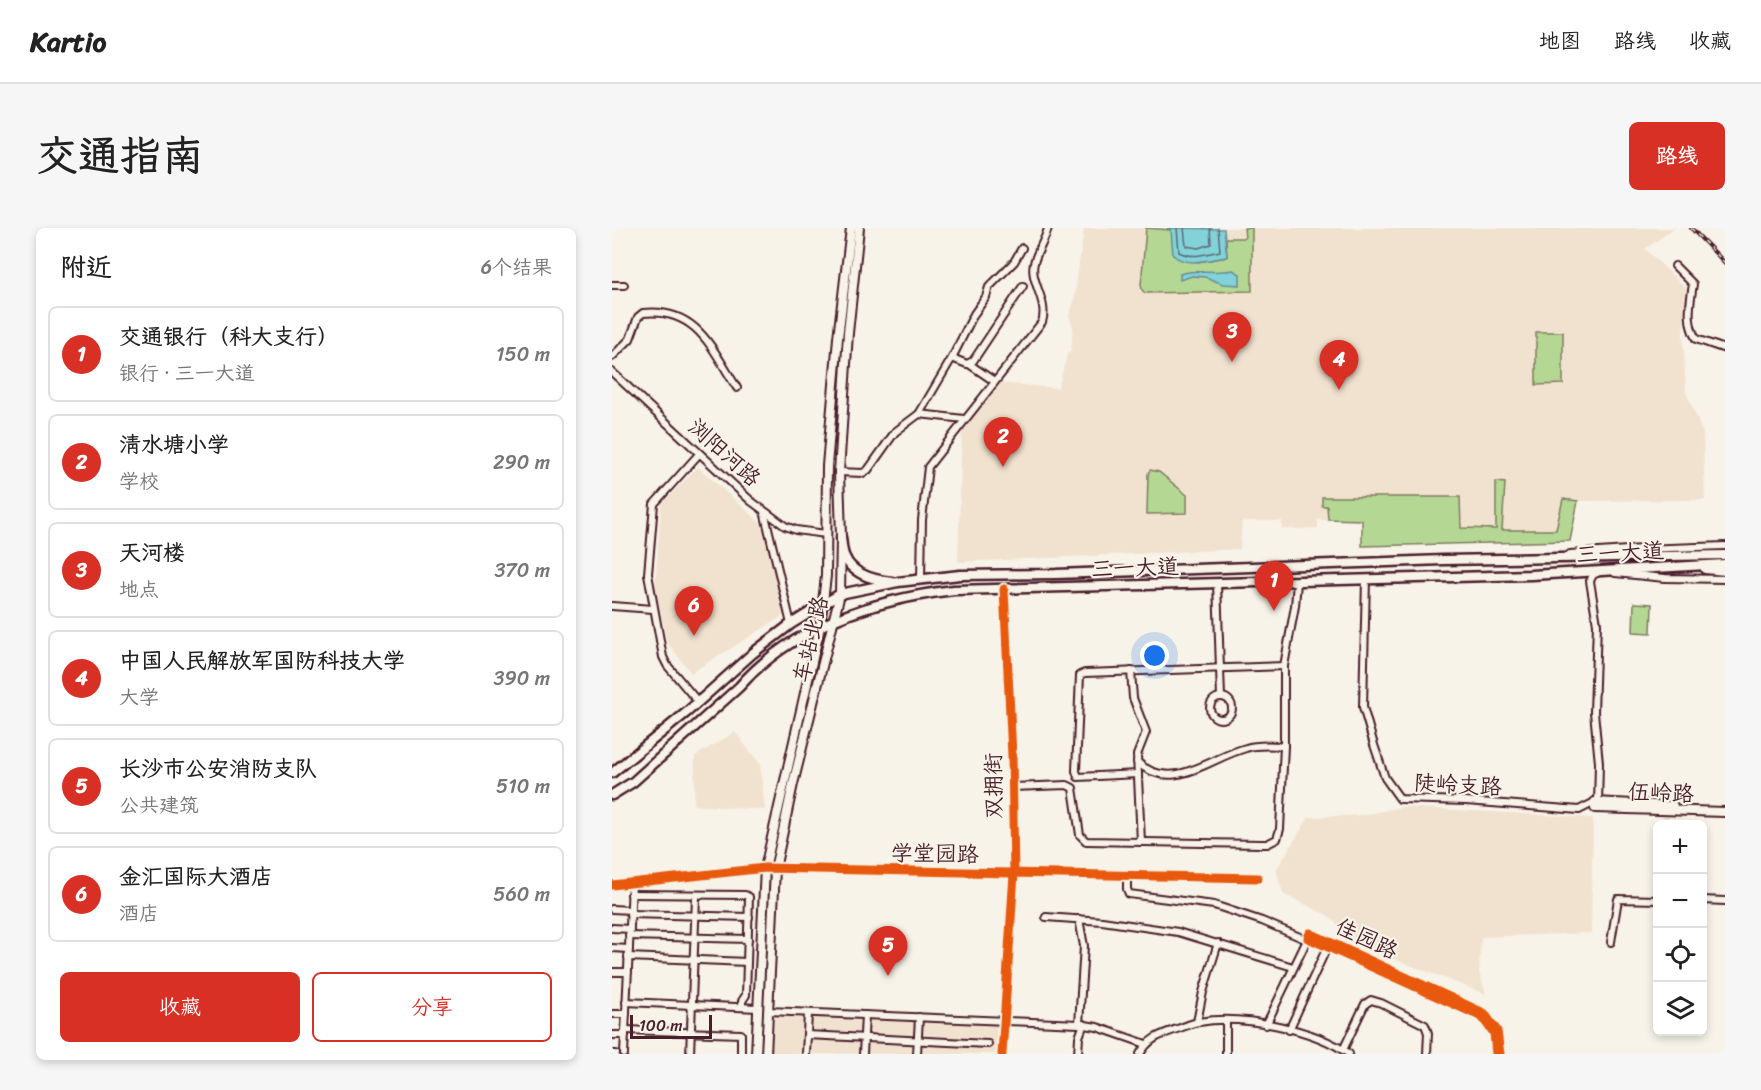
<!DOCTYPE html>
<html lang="zh">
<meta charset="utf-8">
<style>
:root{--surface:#fff;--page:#f6f6f6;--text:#222;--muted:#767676;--line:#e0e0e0;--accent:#d93025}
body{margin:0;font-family:Sriracha,"LXGW WenKai TC",sans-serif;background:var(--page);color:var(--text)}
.controls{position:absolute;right:18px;bottom:18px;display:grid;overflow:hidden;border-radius:9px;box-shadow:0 3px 9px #0003}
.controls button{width:54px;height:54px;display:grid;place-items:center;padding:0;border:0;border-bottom:2px solid var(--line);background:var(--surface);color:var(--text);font:30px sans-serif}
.scale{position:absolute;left:18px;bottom:15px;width:82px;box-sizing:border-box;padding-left:6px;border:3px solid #4a1f2b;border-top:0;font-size:16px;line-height:21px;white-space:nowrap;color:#4a1f2b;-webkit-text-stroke:4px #f7f3e8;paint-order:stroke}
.you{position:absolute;left:543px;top:428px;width:21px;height:21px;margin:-15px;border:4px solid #fff;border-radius:50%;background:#1a73e8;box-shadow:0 0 0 9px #1a73e833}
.badge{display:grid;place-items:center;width:39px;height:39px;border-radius:50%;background:var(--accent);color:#fff;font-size:20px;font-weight:700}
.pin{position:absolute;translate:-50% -50px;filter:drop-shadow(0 2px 3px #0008)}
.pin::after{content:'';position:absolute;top:32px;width:21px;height:18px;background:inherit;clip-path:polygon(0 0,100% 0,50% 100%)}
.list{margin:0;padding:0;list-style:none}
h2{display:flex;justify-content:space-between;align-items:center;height:78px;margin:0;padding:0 24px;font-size:26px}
h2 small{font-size:20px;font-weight:400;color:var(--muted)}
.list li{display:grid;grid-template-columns:39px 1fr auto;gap:18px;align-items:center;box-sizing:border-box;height:96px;margin:0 12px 12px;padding:0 12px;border:2px solid var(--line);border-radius:9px}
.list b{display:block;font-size:22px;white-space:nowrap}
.list p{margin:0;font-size:20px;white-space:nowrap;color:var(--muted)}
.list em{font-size:20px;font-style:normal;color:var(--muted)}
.actions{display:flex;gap:12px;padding:18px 24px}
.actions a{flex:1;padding:14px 0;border:2px solid var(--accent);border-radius:9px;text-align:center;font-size:21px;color:var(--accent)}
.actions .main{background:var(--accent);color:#fff}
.icon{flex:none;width:33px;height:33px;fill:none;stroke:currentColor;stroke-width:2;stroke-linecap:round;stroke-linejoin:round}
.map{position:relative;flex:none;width:1113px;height:826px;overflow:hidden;border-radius:9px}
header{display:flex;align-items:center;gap:36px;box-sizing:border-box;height:84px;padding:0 30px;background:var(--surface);border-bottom:2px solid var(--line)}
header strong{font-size:28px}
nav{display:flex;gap:33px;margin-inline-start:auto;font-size:21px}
.intro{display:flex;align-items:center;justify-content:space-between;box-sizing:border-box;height:144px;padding:0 36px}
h1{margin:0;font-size:42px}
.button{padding:15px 27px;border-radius:9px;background:var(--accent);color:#fff;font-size:21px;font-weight:700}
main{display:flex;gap:36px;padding:0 36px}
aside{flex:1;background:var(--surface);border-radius:9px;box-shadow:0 3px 9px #0003}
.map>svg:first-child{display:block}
.built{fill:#f1e2cf}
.green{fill:#b4d893;stroke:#7f7c5f;stroke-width:1.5}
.water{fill:#81d3d9;stroke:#6b8b93;stroke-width:1.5}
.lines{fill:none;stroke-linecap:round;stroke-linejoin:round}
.shore{stroke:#606771;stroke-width:1.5}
.minor-casing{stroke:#4a1f2b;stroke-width:10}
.major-casing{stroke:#4a1f2b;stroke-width:12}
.highway-casing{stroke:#4a1f2b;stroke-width:13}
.minor{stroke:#f7f3e8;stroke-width:6}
.major{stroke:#f7f3e8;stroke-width:8}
.highway{stroke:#f7f3e8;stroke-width:8}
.rail-casing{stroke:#4a1f2b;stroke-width:4}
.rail{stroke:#f7f3e8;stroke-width:1.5;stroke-dasharray:4.5;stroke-linecap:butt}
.cycleway-casing{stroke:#f7f3e8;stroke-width:13}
.cycleway{stroke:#e8590c;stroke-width:9}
.labels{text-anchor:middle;stroke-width:4.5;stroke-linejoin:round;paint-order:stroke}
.street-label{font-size:22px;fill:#4a1f2b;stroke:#f7f3e8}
</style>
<header>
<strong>Kartio</strong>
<nav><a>地图</a><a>路线</a><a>收藏</a></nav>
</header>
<div class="intro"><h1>交通指南</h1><a class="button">路线</a></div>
<main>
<aside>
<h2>附近<small>6个结果</small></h2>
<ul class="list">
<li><span class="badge">1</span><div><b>交通银行（科大支行）</b><p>银行 · 三一大道</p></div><em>150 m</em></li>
<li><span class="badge">2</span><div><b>清水塘小学</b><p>学校</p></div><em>290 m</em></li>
<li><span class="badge">3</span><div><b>天河楼</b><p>地点</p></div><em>370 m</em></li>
<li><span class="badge">4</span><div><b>中国人民解放军国防科技大学</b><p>大学</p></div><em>390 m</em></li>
<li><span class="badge">5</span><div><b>长沙市公安消防支队</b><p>公共建筑</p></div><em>510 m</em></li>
<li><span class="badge">6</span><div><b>金汇国际大酒店</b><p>酒店</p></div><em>560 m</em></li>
</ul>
<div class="actions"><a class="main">收藏</a><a>分享</a></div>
</aside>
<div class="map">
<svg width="1113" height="826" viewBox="0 0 1113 826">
<rect width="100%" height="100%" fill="#f7f3e8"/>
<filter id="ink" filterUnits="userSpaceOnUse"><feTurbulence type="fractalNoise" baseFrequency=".0167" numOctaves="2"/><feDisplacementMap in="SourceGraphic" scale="12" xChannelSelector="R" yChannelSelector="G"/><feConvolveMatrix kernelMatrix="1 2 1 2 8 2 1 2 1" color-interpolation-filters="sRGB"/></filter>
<g filter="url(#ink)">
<g class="built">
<polygon points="472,0 1063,0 1033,21 1075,61 1071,106 1074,164 1091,206 1093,272 966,273 958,313 750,318 750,292 706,292 706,300 688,301 670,301 670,293 630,293 628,321 346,334 350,199 385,155 446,160 455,127 459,122 461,99 457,88 462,73"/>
<polygon points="86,239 150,296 177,384 79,445 55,414 43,360 49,276"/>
<polygon points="123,504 148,536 153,582 82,577 83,528"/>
<polygon points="790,579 981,590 979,705 869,709 867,744 874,766 750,719 715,687 671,666 664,642 697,589 752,587"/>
<polygon points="156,783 391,792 390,826 154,826"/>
</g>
<g class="green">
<polygon points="534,0 559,2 586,34 615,29 614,10 633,10 632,0 640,0 640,63 533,65 530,62 529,57"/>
<polygon points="924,104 951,104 951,156 924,157"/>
<polygon points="538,242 547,244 575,267 575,285 535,286 536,246"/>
<polygon points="884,254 893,255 890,302 944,302 951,271 966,273 958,313 750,318 750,292 716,291 715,278 710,278 710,269 848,269 849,300 884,301"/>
<polygon points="1022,375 1040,376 1039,405 1021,404"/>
</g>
<g class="water">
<path d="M555,0L612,1L615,29C598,31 576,40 561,27L559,2Z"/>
<path d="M621,42L628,46V57L611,56L593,49L580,48L568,52V46C585,40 602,46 621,42Z"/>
</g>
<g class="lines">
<g class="shore">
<path d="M565,0L567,24C580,31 595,26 608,23L606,0"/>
<polyline points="572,0 574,18 586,20 599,16 598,0"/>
</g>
<g class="minor-casing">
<g id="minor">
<path d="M1063,38L1081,56C1078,76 1074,93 1084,111L1113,121"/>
<polyline points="0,57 12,57"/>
<path d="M0,129L18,111L26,89L31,85C85,79 100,121 125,160"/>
<polyline points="340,130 362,86 374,69 377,59 402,34 410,20"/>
<polyline points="357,136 382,153"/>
<polyline points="0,144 139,273 173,298 184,302 214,306"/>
<polyline points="307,186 352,191"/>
<polyline points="227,244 251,245 256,242 283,204 307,186 340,130 355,136 361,133 411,58"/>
<polyline points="152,283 179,396"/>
<polyline points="958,326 1030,321 1113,318"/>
<polyline points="1003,345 1053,350 1113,351"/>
<path d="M309,351L310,292L316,239L430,94C437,73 417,53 422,35C425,23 433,13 436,0"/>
<polyline points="754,351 751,479 762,517 773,550 788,571 854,573 967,582 983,574"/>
<polyline points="605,355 609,469"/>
<polyline points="0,378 41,381"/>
<polyline points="519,443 521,470 534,504 525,527 529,614"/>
<circle cx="609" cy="480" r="11"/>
<polyline points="86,474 55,437 51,429 36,346 42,276 87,226"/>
<path d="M525,534C561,566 599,529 634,520C646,516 660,518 672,518"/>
<polyline points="526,546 466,549 464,543 468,447 473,445 672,438"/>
<polyline points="400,559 455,557 461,560 468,607 474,613 649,616 655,616 665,611 668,601 672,518 672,438 683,378 685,354"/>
<polyline points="986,577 987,535 982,484 985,396 978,353 981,347 987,344"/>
<polyline points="515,648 515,661 517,666 602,677 650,693 695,712"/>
<polyline points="0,657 153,640 646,650"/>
<polyline points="19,666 133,667 137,669 134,767 130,773 130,779"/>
<polyline points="1090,672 1113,673"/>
<polyline points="0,681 19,682"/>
<polyline points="18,686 137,689"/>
<polyline points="434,689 490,693 566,704 681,739"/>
<polyline points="0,700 18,701"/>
<polyline points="17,708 136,711"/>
<polyline points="999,714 1006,671 1046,672"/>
<polyline points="0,720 17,721"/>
<polyline points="16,729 135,734"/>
<polyline points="0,744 16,744"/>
<polyline points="14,774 146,780"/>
<polyline points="156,783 467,796 485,799 534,816"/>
<polyline points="0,786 14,786"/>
<polyline points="614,792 614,826"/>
<polyline points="585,794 591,764 606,715"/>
<polyline points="467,796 472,718 467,691"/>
<polyline points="654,797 696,710"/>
<polyline points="13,802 129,806 129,826"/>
<polyline points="677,802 717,715"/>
<polyline points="0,807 13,807"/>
<polyline points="195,807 376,816"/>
<polyline points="731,822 753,776 759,772 769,775 813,797 816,805 815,826"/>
<polyline points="0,826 4,826"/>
<polyline points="12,826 20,655"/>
<polyline points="78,826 84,669"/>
<polyline points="194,826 196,785"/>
<polyline points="251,826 253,787"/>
<polyline points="305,826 307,789"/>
<polyline points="390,826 402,646 400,528 392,361"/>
<polyline points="466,826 467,809 472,796"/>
<path d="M528,826C537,810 548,807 565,801C572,799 579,795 587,794C629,786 703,801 737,826"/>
<polyline points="884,826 882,805 870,789 696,710 698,705 872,785 885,803 888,826"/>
</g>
</g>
<g class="major-casing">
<g id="major">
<polyline points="983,574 1061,578"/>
<polyline points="983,580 1113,584"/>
<polyline points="144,826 153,640 208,399 214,348 215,238 226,110 239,0"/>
<polyline points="154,826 163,641 181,556 228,366 229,309 227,244 236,105 247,0"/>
</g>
</g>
<g class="highway-casing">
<g id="highway">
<path d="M229,309C230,316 230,324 233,329C240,347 263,352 280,354"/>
<polyline points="1093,341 1113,343"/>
<polyline points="0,545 75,484 141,425 179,396 228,366 286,354 348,347 444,346 831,332 1113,327"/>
<path d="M0,567L21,554L127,459C180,398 264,371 342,362L919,347L1113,336"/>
</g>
</g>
<use href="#minor" class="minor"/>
<use href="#major" class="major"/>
<use href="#highway" class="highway"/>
<g class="rail-casing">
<polyline id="rail" points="1079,0 1113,35"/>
</g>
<use href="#rail" class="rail"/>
<g class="cycleway-casing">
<g id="cycleway">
<polyline points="0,657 153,640 646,650"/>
<polyline points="390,826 402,646 400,528 392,361"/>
<polyline points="884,826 882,805 870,789 696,710 698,705 872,785 885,803 888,826"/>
</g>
</g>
<use href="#cycleway" class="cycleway"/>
</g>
</g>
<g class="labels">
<g class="street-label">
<text transform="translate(113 224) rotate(42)" y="8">浏阳河路</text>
<text transform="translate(1008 324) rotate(-3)" y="8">三一大道</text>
<text transform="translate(523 339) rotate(-2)" y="8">三一大道</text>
<text transform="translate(198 411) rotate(-77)" y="8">车站北路</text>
<text transform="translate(846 556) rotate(3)" y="8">陡岭支路</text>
<text transform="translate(381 558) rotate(-91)" y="8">双拥街</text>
<text transform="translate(1049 564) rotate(2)" y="8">伍岭路</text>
<text transform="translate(323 625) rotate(1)" y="8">学堂园路</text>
<text transform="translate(755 710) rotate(25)" y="8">佳园路</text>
</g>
</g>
</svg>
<div class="controls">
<button>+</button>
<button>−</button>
<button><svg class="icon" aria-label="locate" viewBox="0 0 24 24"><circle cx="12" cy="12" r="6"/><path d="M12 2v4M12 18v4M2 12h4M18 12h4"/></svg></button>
<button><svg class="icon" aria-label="layers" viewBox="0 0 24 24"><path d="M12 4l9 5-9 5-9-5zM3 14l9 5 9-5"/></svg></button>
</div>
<div class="scale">100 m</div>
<div class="you"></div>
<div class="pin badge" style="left:662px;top:383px">1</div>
<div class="pin badge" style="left:391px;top:239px">2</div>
<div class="pin badge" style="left:620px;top:134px">3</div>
<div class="pin badge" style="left:727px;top:162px">4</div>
<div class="pin badge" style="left:276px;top:748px">5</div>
<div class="pin badge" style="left:82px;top:408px">6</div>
</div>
</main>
